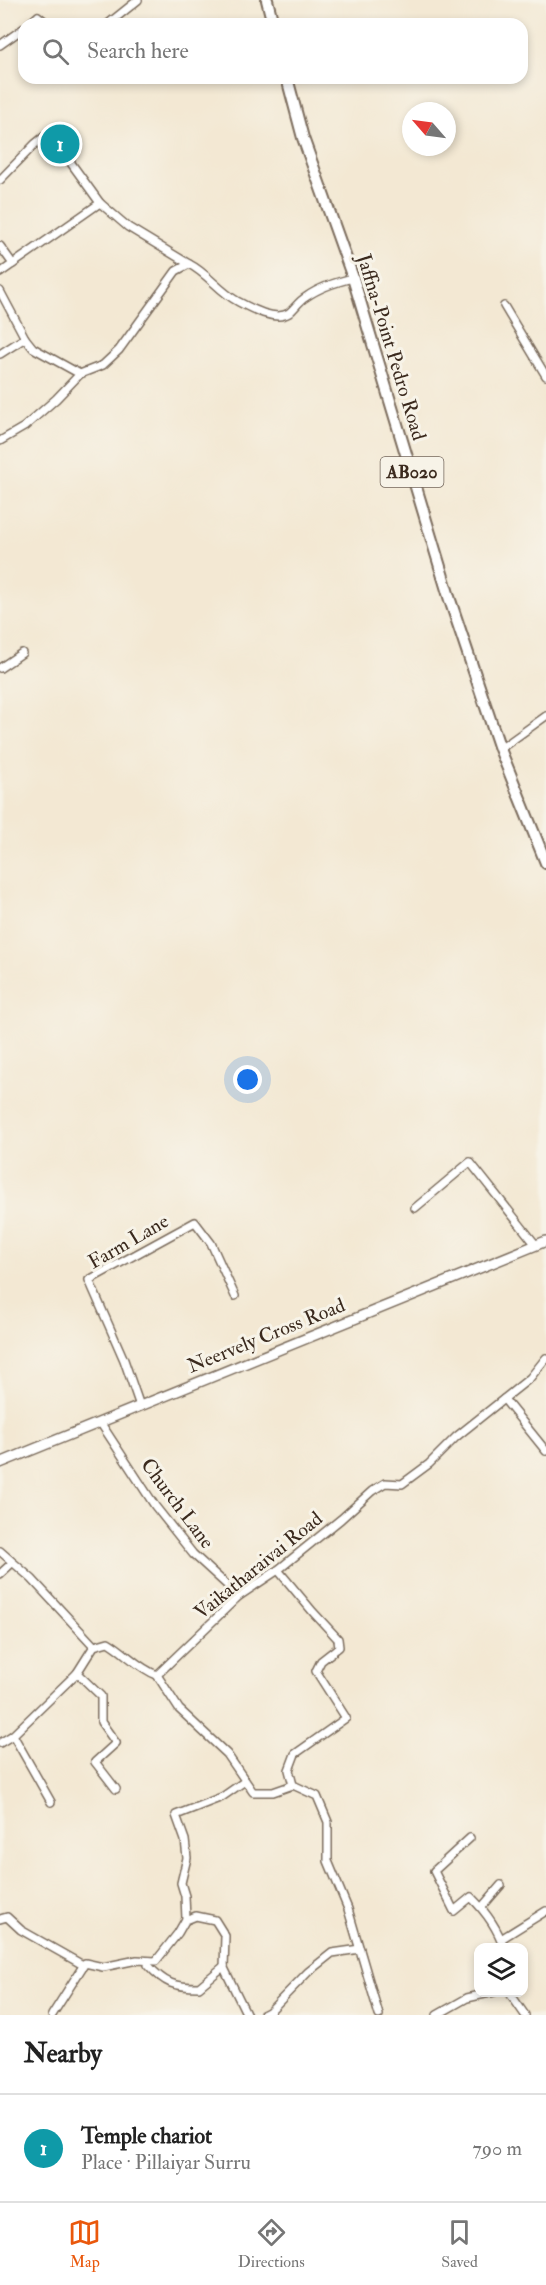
<!DOCTYPE html>
<meta charset="utf-8">
<style>
:root{--surface:#fff;--page:#f6f6f6;--text:#222;--muted:#767676;--line:#e0e0e0;--accent:#ea580c}
body{margin:0;font-family:"IM FELL Double Pica",serif;background:var(--page);color:var(--text)}
.controls{position:absolute;right:18px;bottom:18px;display:grid;overflow:hidden;border-radius:12px;box-shadow:0 3px 9px #0003}
.controls button{width:54px;height:54px;display:grid;place-items:center;padding:0;border:0;border-bottom:2px solid var(--line);background:var(--surface);color:var(--text);font:30px sans-serif}
.compass{position:absolute;left:402px;top:102px;width:54px;height:54px;border-radius:50%;background:var(--surface);box-shadow:0 3px 9px #0003;rotate:298deg}
.you{position:absolute;left:248px;top:1080px;width:21px;height:21px;margin:-15px;border:4px solid #fff;border-radius:50%;background:#1a73e8;box-shadow:0 0 0 9px #1a73e833}
.badge{display:grid;place-items:center;width:39px;height:39px;border-radius:50%;background:var(--accent);color:#fff;font-size:20px;font-weight:700}
.pin{position:absolute;translate:-50% -50%;border:3px solid #fff;box-shadow:0 2px 6px #0006}
.list{margin:0;padding:0;list-style:none}
h2{display:flex;justify-content:space-between;align-items:center;height:78px;margin:0;padding:0 24px;font-size:26px}
h2 small{font-size:20px;font-weight:400;color:var(--muted)}
.list li{display:grid;grid-template-columns:39px 1fr auto;gap:18px;align-items:center;box-sizing:border-box;height:108px;padding:0 24px;border-top:2px solid var(--line)}
.list b{display:block;font-size:22px;white-space:nowrap}
.list p{margin:0;font-size:20px;white-space:nowrap;color:var(--muted)}
.list em{font-size:20px;font-style:normal;color:var(--muted)}
.icon{flex:none;width:33px;height:33px;fill:none;stroke:currentColor;stroke-width:2;stroke-linecap:round;stroke-linejoin:round}
.map{position:relative;flex:none;width:546px;height:2015px;overflow:hidden}
.search{position:absolute;background:var(--surface);box-shadow:0 3px 9px #0003;left:18px;right:18px;top:18px;height:66px;display:flex;align-items:center;gap:15px;box-sizing:border-box;padding:0 21px;border-radius:18px;color:var(--muted);font-size:22px}
.sheet{height:186px;background:var(--surface)}
nav{display:flex;justify-content:space-around;align-items:center;box-sizing:border-box;height:84px;border-top:2px solid var(--line);background:var(--surface);font-size:16px;color:var(--muted)}
nav a{display:grid;justify-items:center;gap:3px}
nav .on{color:var(--accent)}
.map>svg:first-child{display:block}
.lines{fill:none;stroke-linecap:round;stroke-linejoin:round}
.street-casing{stroke:#7b6c5d;stroke-width:10}
.secondary-casing{stroke:#7b6c5d;stroke-width:12}
.primary-casing{stroke:#7b6c5d;stroke-width:14}
.street{stroke:#fff;stroke-width:7}
.secondary{stroke:#fff;stroke-width:9}
.primary{stroke:#fff;stroke-width:10}
.labels{text-anchor:middle;stroke-width:6;stroke-linejoin:round;paint-order:stroke}
.shield{fill:#f7f3e8;stroke:#73665b;stroke-width:1.5}
.shield-label{font-size:18px;font-weight:bold;fill:#3b2a1e}
.street-label{font-size:20px;fill:#3b2a1e;stroke:#f7f3e8}
</style>
<div class="map">
<svg width="546" height="2015" viewBox="0 0 546 2015">
<rect width="100%" height="100%" fill="#f7f3e8"/>
<filter id="ink" filterUnits="userSpaceOnUse"><feTurbulence type="fractalNoise" baseFrequency=".0167" numOctaves="2"/><feDisplacementMap in="SourceGraphic" scale="12" xChannelSelector="R" yChannelSelector="G"/><feConvolveMatrix kernelMatrix="1 2 1 2 8 2 1 2 1" color-interpolation-filters="sRGB"/></filter>
<filter id="wash" filterUnits="userSpaceOnUse"><feTurbulence type="fractalNoise" baseFrequency=".008" numOctaves="4" result="noise"/><feDisplacementMap in="SourceGraphic" scale="24" xChannelSelector="R" yChannelSelector="G"/><feGaussianBlur stdDeviation="1.35" result="paint"/><feColorMatrix in="noise" values="0 0 0 0 0 0 0 0 0 0 0 0 0 0 0 0 0 1.4 0 .05"/><feComposite in="paint" operator="in"/></filter>
<g filter="url(#wash)">
<rect width="100%" height="100%" fill="#f3e8d3"/>
</g>
<g filter="url(#ink)">
<g class="lines">
<g class="street-casing">
<g id="street">
<polyline points="29,24 38,16 48,24"/>
<polyline points="108,24 138,0"/>
<polyline points="0,45 24,28"/>
<polyline points="0,180 35,144 50,132 57,131 64,136 70,147 71,163 100,203"/>
<polyline points="0,246 13,264"/>
<polyline points="0,273 100,203 128,227 189,264"/>
<polyline points="0,291 25,338 33,348 80,374"/>
<polyline points="504,306 546,376"/>
<polyline points="0,354 25,338"/>
<path d="M0,441L24,427L56,399L80,374L103,365L119,350L176,271L189,264C207,273 219,291 237,301C250,308 275,322 289,313C295,308 299,301 306,297C320,287 336,282 353,278"/>
<polyline points="0,668 22,653"/>
<polyline points="500,749 546,716"/>
<polyline points="415,1208 470,1162 536,1245"/>
<polyline points="504,1399 546,1451"/>
<polyline points="140,1406 124,1360 89,1280 195,1222 211,1243 235,1296"/>
<polyline points="100,1422 155,1506 193,1554 239,1596"/>
<polyline points="0,1551 32,1579 94,1646"/>
<polyline points="278,1570 313,1612 338,1639 339,1647 321,1661 316,1671 346,1718 295,1754 289,1770 293,1785"/>
<polyline points="0,1574 12,1563"/>
<polyline points="77,1673 101,1696 101,1722 116,1743 95,1762 116,1789"/>
<polyline points="157,1675 179,1709 227,1754 253,1792 273,1792 293,1785 317,1796 328,1822 328,1861 348,1909 379,2015"/>
<polyline points="13,1735 51,1802"/>
<path d="M0,1743L13,1735L77,1673L94,1646L108,1642C125,1652 138,1668 157,1675L239,1596L278,1570L341,1519L372,1491L385,1483L402,1484L429,1464L456,1437L530,1378L546,1358"/>
<path d="M470,1838L434,1871L454,1911L471,1897C485,1911 498,1929 504,1948"/>
<polyline points="482,1907 501,1885"/>
<polyline points="0,1919 7,1917 21,1930 83,1965"/>
<polyline points="186,1920 196,1916 215,1920 225,1936 224,1968 247,2015"/>
<polyline points="501,1939 546,1911"/>
<path d="M149,1961L148,1965C165,1984 175,1987 199,1987L224,1966"/>
<polyline points="509,1992 525,2015"/>
<polyline points="52,2015 85,1963 103,1967 137,1960 156,1961 178,1933 186,1919 185,1896 181,1883 187,1858 185,1840 176,1815 222,1797 245,1781"/>
<polyline points="263,2015 269,2012 308,1972 332,1953 360,1949"/>
<polyline points="437,2015 467,1998 494,1992"/>
</g>
</g>
<g class="secondary-casing">
<polyline id="secondary" points="0,1463 546,1241"/>
</g>
<g class="primary-casing">
<g id="primary">
<polyline points="267,0 273,24"/>
<polyline points="287,78 303,138 353,278 450,600 500,749 546,863"/>
</g>
</g>
<use href="#street" class="street"/>
<use href="#secondary" class="secondary"/>
<use href="#primary" class="primary"/>
</g>
</g>
<g class="labels">
<rect class="shield" x="380.5" y="457" width="63" height="30" rx="4.5"/>
<g class="shield-label">
<text x="412" y="478">AB020</text>
</g>
<g class="street-label">
<text transform="translate(392 347) rotate(73)" y="7">Jaffna-Point Pedro Road</text>
<text transform="translate(128 1241) rotate(-30)" y="7">Farm Lane</text>
<text transform="translate(266 1335) rotate(-22)" y="7">Neervely Cross Road</text>
<text transform="translate(178 1503) rotate(53)" y="7">Church Lane</text>
<text transform="translate(258 1565) rotate(-39)" y="7">Vaikatharaivai Road</text>
</g>
</g>
</svg>
<div class="controls">
<button><svg class="icon" aria-label="layers" viewBox="0 0 24 24"><path d="M12 4l9 5-9 5-9-5zM3 14l9 5 9-5"/></svg></button>
</div>
<svg class="compass" viewBox="-18 -18 36 36"><path d="M0-13l5 13h-10z" fill="#e53935"/><path d="M0 13l5-13h-10z" fill="#767676"/></svg>
<div class="you"></div>
<div class="pin badge" style="left:60px;top:144px;background:#0f9aa8">1</div>
<div class="search"><svg class="icon" aria-label="search" viewBox="0 0 24 24"><circle cx="10" cy="10" r="6"/><path d="M15 15l6 6"/></svg>Search here</div>
</div>
<section class="sheet">
<h2>Nearby<small></small></h2>
<ul class="list">
<li><span class="badge" style="background:#0f9aa8">1</span><div><b>Temple chariot</b><p>Place · Pillaiyar Surru</p></div><em>790 m</em></li>
</ul>
</section>
<nav>
<a class="on"><svg class="icon" aria-label="map" viewBox="0 0 24 24"><path d="M3 6l6-2 6 2 6-2v14l-6 2-6-2-6 2zM9 4v14M15 6v14"/></svg>Map</a>
<a><svg class="icon" aria-label="directions" viewBox="0 0 24 24"><path d="M12 3l9 9-9 9-9-9zM9 14v-3h6M13 9l2 2-2 2"/></svg>Directions</a>
<a><svg class="icon" aria-label="saved" viewBox="0 0 24 24"><path d="M7 4h10v16l-5-4-5 4z"/></svg>Saved</a>
</nav>
